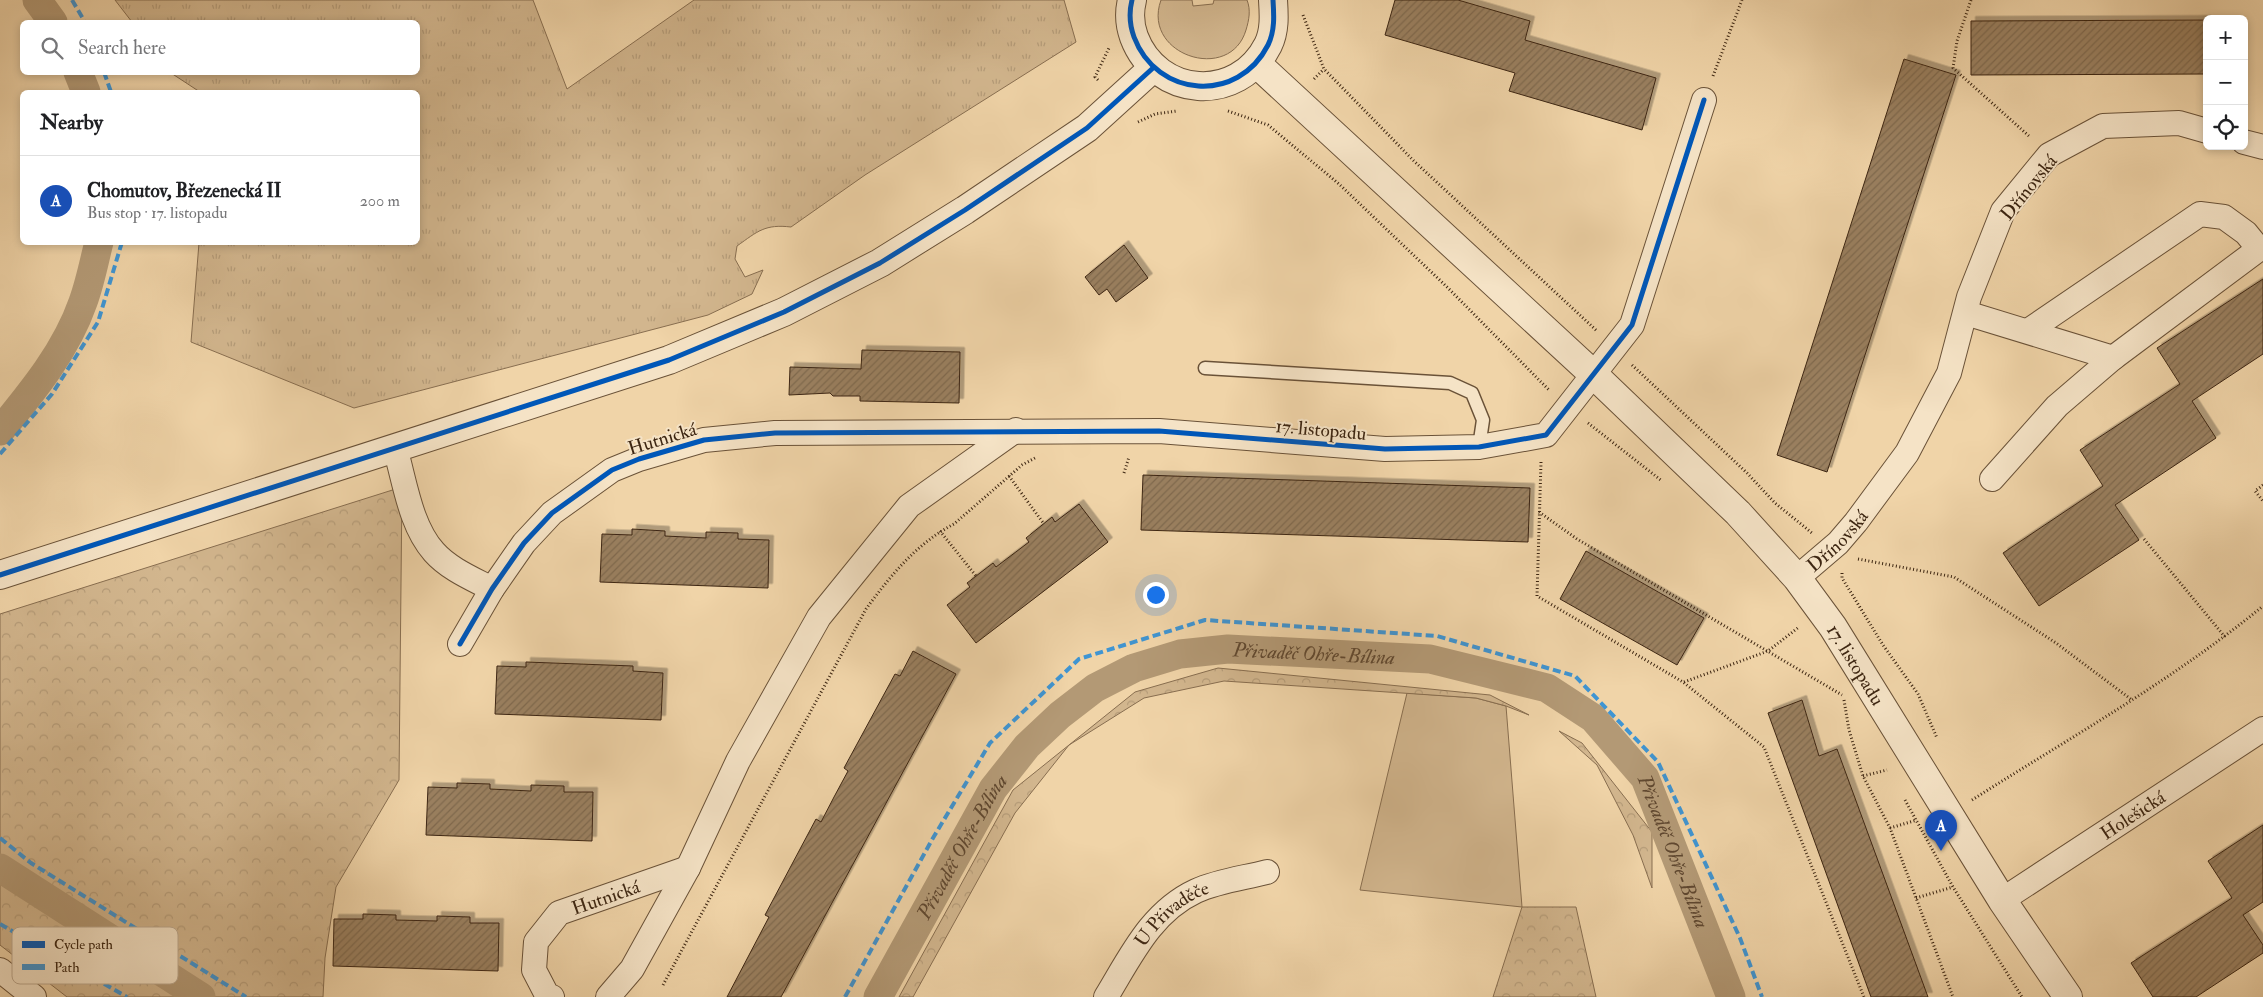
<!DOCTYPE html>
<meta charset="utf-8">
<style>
:root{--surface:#fff;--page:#f2f2f2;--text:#202124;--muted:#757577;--line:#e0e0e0;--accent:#111827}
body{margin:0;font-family:"IM FELL Double Pica",serif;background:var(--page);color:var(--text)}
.controls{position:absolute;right:15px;top:15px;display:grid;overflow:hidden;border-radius:8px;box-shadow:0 2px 8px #0003}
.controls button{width:45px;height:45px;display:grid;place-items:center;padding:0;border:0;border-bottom:1px solid var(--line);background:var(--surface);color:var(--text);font:25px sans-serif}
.you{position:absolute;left:1155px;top:594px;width:18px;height:18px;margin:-12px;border:4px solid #fff;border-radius:50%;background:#1a73e8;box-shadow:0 0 0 8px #1a73e833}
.badge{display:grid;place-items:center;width:32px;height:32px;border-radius:50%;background:var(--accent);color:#fff;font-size:16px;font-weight:700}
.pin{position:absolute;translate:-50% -41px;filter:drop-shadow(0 1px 2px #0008)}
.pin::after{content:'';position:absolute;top:26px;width:18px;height:15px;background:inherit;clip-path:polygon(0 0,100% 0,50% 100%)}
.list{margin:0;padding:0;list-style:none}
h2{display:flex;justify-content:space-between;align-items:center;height:65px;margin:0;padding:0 20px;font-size:21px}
h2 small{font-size:16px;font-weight:400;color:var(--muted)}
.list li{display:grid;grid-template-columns:32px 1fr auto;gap:15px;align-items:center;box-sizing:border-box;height:90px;padding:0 20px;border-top:1px solid var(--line)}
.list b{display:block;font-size:19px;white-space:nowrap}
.list p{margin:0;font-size:16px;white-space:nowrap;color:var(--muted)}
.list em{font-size:16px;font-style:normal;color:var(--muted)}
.icon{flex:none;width:28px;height:28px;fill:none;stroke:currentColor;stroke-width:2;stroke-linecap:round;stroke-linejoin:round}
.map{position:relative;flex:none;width:2263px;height:997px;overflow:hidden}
.search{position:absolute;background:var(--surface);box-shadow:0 2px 8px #0003;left:20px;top:20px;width:400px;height:55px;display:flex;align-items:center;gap:12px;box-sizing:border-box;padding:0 18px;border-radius:8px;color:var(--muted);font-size:19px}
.panel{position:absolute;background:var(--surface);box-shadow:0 2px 8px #0003;left:20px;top:90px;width:400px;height:155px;border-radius:8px}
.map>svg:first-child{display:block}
.grass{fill:#d2b68e;stroke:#886e50}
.forest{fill:url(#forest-crowns);stroke:#886e50}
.park{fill:url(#park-tufts);stroke:#886e50}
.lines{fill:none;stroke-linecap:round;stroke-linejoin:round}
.canal{stroke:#b39975;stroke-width:29}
.building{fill:url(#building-hatch);stroke:#3d2612;filter:url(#shadow)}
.service-casing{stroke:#6a5238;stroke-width:15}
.minor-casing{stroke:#6a5238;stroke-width:26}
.tertiary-casing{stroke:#6a5238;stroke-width:30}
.path{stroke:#3d2612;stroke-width:3;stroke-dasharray:1 2.5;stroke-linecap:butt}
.service{stroke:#f5e3c6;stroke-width:12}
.minor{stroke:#f5e3c6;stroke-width:24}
.tertiary{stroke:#f5e3c6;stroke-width:28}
.quiet{stroke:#3f95d3;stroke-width:4;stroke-dasharray:8 4;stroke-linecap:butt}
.cycleway-casing{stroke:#f5e3c6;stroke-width:8}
.cycleway{stroke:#0057b8;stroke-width:5}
.labels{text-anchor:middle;stroke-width:4;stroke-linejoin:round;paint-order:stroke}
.street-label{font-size:19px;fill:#3d2612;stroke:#f5e3c6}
.water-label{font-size:20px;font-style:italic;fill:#604830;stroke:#f5e3c6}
.key{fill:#f5e3c6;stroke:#beaa90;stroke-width:1}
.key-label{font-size:14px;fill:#3d2612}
</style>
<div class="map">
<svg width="2263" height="997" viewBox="0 0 2263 997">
<defs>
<pattern id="forest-crowns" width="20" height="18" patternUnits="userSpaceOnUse" patternTransform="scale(1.25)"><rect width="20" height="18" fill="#d2b68e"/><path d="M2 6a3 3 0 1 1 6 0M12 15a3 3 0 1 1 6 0" fill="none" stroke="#b59c79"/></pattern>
<pattern id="park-tufts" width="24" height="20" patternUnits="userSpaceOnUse" patternTransform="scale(1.25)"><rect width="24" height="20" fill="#d2b68e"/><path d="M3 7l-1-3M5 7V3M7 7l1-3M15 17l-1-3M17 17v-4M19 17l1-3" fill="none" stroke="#b59c79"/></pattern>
<pattern id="building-hatch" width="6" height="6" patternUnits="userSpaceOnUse" patternTransform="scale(1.25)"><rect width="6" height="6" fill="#9a8060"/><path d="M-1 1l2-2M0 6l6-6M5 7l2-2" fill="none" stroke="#7f694e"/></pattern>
<filter id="shadow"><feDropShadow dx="4.5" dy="-4.5" stdDeviation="0" flood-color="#0004"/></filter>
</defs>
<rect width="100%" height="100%" fill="#f0d4a8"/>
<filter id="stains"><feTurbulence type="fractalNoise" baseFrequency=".004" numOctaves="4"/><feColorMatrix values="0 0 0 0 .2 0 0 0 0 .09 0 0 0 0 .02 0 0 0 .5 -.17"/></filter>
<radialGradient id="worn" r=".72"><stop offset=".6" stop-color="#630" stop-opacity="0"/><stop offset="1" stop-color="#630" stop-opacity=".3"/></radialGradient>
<g class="grass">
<path d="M1161,0H1192L1193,6L1213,4L1214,0H1247C1251,10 1249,20 1246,30C1230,84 1141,55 1161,0Z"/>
<polygon points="1407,693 1476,698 1506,706 1522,907 1360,890"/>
</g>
<g class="forest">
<polygon points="402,487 399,780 336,887 325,958 323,997 67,997 0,945 0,614"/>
<polygon points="1218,668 1490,695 1529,715 1506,706 1476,698 1224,681 1144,698 1069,745 1015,813 913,997 899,997 1013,790 1135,692"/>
<polygon points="1559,731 1582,743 1652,832 1652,888 1633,835 1597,765"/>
<polygon points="1522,907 1576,907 1596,997 1493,997"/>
</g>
<path class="park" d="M115,0H533L567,89L694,0H1064L1076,42L865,175L791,227C765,224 758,231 737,246L735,259L745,277L763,270L752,294L708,315L354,408L191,342L199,243L418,242V92H200L171,73L418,72V22H132Z"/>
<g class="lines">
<g class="canal">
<polyline points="37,0 53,22"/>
<polyline points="78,72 86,92"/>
<path d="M0,431C32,392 66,351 83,302C90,283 94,262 99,242"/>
<polyline points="0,868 201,997"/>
<path id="s1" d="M878,997L993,789L1027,746L1060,715L1095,688L1134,668L1180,654L1228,649L1430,659L1547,688L1593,718L1645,778L1731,997"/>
</g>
</g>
<g class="building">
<polygon points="1395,0 1458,0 1530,21 1525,40 1656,78 1642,130 1509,91 1515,73 1385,35"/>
<polygon points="2207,20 2207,74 1971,75 1971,21"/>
<polygon points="1904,59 1956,75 1827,472 1777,455"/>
<polygon points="1124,245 1148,278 1116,302 1107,289 1099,295 1085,277"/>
<polygon points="2263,279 2263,354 2192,401 2216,438 2115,505 2139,540 2039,606 2003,553 2103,486 2080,450 2180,384 2157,348"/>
<polygon points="862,350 960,352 959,403 860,401 860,396 833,396 830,393 789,395 790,367 861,369"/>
<polygon points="1143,475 1530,488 1528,542 1141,530"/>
<polygon points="1079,504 1108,542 976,643 947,605 970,587 967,583 993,563 996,567 1029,542 1026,538 1052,517 1055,522"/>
<polygon points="632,529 665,531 665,536 706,538 706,532 738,533 738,539 769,540 768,588 600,582 602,534 632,535"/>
<polygon points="1586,551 1704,618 1677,665 1560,599"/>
<polygon points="913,651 956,674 781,997 727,997 769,917 765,915 791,866 816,819 821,822 834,797 848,771 844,768 895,674 900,676"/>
<polygon points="526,662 633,666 633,671 663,673 661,720 495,714 497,666 526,667"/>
<polygon points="1802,700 1819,756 1837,749 1928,997 1871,997 1768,713"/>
<polygon points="457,783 490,784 490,789 531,791 531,785 564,786 564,792 593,792 592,841 426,835 428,787 457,788"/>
<polygon points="2263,825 2263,902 2243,915 2263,945 2263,953 2196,997 2153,997 2131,963 2232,898 2208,861"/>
<polygon points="363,914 396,915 396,920 437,921 437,916 470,917 470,923 499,923 498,971 333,966 334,919 363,919"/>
</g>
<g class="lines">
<g class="service-casing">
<polyline id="service" points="1205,368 1450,383 1472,393 1483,420 1479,447"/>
</g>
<g class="minor-casing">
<g id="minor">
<polyline points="2244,142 2263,147"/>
<polyline points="1966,313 2113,358"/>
<path d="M395,448C405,482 410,525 434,552C449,569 473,579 492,589"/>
<polyline points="1992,479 2057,406 2113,358 2259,249 2246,233 2224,217 2200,214 2028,331"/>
<path id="s2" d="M1797,578L1838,543L1856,522L1907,453L1949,373L1969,297L2003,211L2049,155L2103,126L2179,123L2207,131"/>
<polyline points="460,644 492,589 524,543 552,513 612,470 639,459 704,440 775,433 1159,431 1385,449 1479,447 1546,435 1632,325 1704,100"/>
<path id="s3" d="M2002,900L2263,729"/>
<polyline points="0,970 34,997"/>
<path id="s4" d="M552,997L547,995L534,970L536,942L559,913L688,868"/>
<polyline points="608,997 632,969 688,868 738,761 819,617 909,506 1016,430"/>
<path id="s5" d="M1106,997C1131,956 1151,912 1196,891C1218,881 1244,878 1267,872"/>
</g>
</g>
<g class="tertiary-casing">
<g id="tertiary">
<path d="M1132,0C1129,12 1130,26 1134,37C1157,98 1238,104 1268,45C1275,31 1274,15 1273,0"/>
<path id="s6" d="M1256,63L1593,374L1738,513L1797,578L1833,627L2002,900L2068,997"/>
<polyline points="0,575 669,360 784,312 880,263 965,210 1087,128 1153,68"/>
</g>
</g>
<g class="path">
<polyline points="1971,0 1957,41 1953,68 2030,137"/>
<polyline points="1303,15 1324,69 1414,161 1597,331"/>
<polyline points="1713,76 1742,0"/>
<polyline points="1314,79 1324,69"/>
<polyline points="1098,80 1095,77 1109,48"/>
<polyline points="1228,111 1268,125 1339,184 1447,287 1549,390"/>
<polyline points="1138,122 1155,114 1177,111"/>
<polyline points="1632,365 1747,473 1775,503 1812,533"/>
<polyline points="1588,423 1662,481"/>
<polyline points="1541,462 1537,596 1683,682 1764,747 1864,997"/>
<polyline points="1124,473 1129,457"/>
<polyline points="1009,476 1044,524"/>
<polyline points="2263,485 2255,491 2263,501"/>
<polyline points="1539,512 1577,539 1842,695"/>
<polyline points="940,531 976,576"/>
<polyline points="2144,539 2225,637"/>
<polyline points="1858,559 1954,577 2056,643 2132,700"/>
<polyline points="1842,573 1842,578 1883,645 1918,694 1937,738"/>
<polyline points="1684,682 1768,651 1799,627"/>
<polyline points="1844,700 1849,730 1863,776 1890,828 1953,997"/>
<polyline points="1863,776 1887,770"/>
<polyline points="1905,800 1953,887 2022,997"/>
<path d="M1972,800C2071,737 2173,680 2263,606"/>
<polyline points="1890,828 1917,820"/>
<polyline points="1916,898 1953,887"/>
<path d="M663,985L866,609C891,575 916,544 954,524L1022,465L1035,458"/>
</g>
<use href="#service" class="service"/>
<use href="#minor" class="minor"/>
<use href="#tertiary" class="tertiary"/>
<g class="quiet">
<polyline points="72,0 85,22"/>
<polyline points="104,72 111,92"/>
<polyline points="0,454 52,394 98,322 122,242"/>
<polyline points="0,838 31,863 246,997"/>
<polyline points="0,924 127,997"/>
<polyline points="845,997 933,838 990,743 1079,659 1205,620 1437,636 1575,676 1658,762 1740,938 1762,997"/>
</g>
<g class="cycleway-casing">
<g id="cycleway">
<path d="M1132,0C1129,12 1130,26 1134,37C1157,98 1238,104 1268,45C1275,31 1274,15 1273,0"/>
<polyline points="0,575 669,360 784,312 880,263 965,210 1087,128 1153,68"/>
<polyline points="460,644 492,589 524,543 552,513 612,470 639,459 704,440 775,433 1159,431 1385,449 1479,447 1546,435 1632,325 1704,100"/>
</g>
</g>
<use href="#cycleway" class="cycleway"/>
</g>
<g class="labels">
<g class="street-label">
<text transform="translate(2028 187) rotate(-51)" y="7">Dřínovská</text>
<text transform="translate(1321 429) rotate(5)" y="7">17. listopadu</text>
<text transform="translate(662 438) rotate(-17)" y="7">Hutnická</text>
<text dy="7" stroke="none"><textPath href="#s2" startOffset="55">Dřínovská</textPath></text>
<text dy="7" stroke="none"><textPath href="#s6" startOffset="852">17. listopadu</textPath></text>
<text dy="7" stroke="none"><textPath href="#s3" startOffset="156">Holešická</textPath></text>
<text dy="7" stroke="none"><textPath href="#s4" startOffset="148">Hutnická</textPath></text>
<text dy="7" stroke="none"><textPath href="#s5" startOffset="108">U Přivaděče</textPath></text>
</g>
<g class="water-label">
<text dy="7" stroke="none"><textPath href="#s1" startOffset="608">Přivaděč Ohře-Bílina</textPath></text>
<text dy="7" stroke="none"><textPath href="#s1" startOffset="172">Přivaděč Ohře-Bílina</textPath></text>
<text dy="7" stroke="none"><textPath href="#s1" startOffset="1058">Přivaděč Ohře-Bílina</textPath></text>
</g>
</g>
<rect x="12" y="927" width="166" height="57" rx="8" class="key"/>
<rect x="22" y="941" width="23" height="7" fill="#0057b8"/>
<rect x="22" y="964" width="23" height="6" fill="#3f95d3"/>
<g class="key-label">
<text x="54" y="949">Cycle path</text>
<text x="54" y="972">Path</text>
</g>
<rect width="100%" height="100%" filter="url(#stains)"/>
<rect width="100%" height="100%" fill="url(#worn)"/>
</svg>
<div class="controls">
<button>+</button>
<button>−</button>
<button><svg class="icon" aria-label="locate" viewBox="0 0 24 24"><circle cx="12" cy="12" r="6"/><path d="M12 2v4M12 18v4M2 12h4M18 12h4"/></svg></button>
</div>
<div class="you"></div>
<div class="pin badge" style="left:1941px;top:851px;background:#1a4fb4">A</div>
<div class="search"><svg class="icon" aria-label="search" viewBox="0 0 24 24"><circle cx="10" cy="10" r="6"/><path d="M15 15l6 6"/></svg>Search here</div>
<section class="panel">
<h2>Nearby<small></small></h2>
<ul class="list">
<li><span class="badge" style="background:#1a4fb4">A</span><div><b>Chomutov, Březenecká II</b><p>Bus stop · 17. listopadu</p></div><em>200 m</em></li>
</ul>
</section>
</div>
